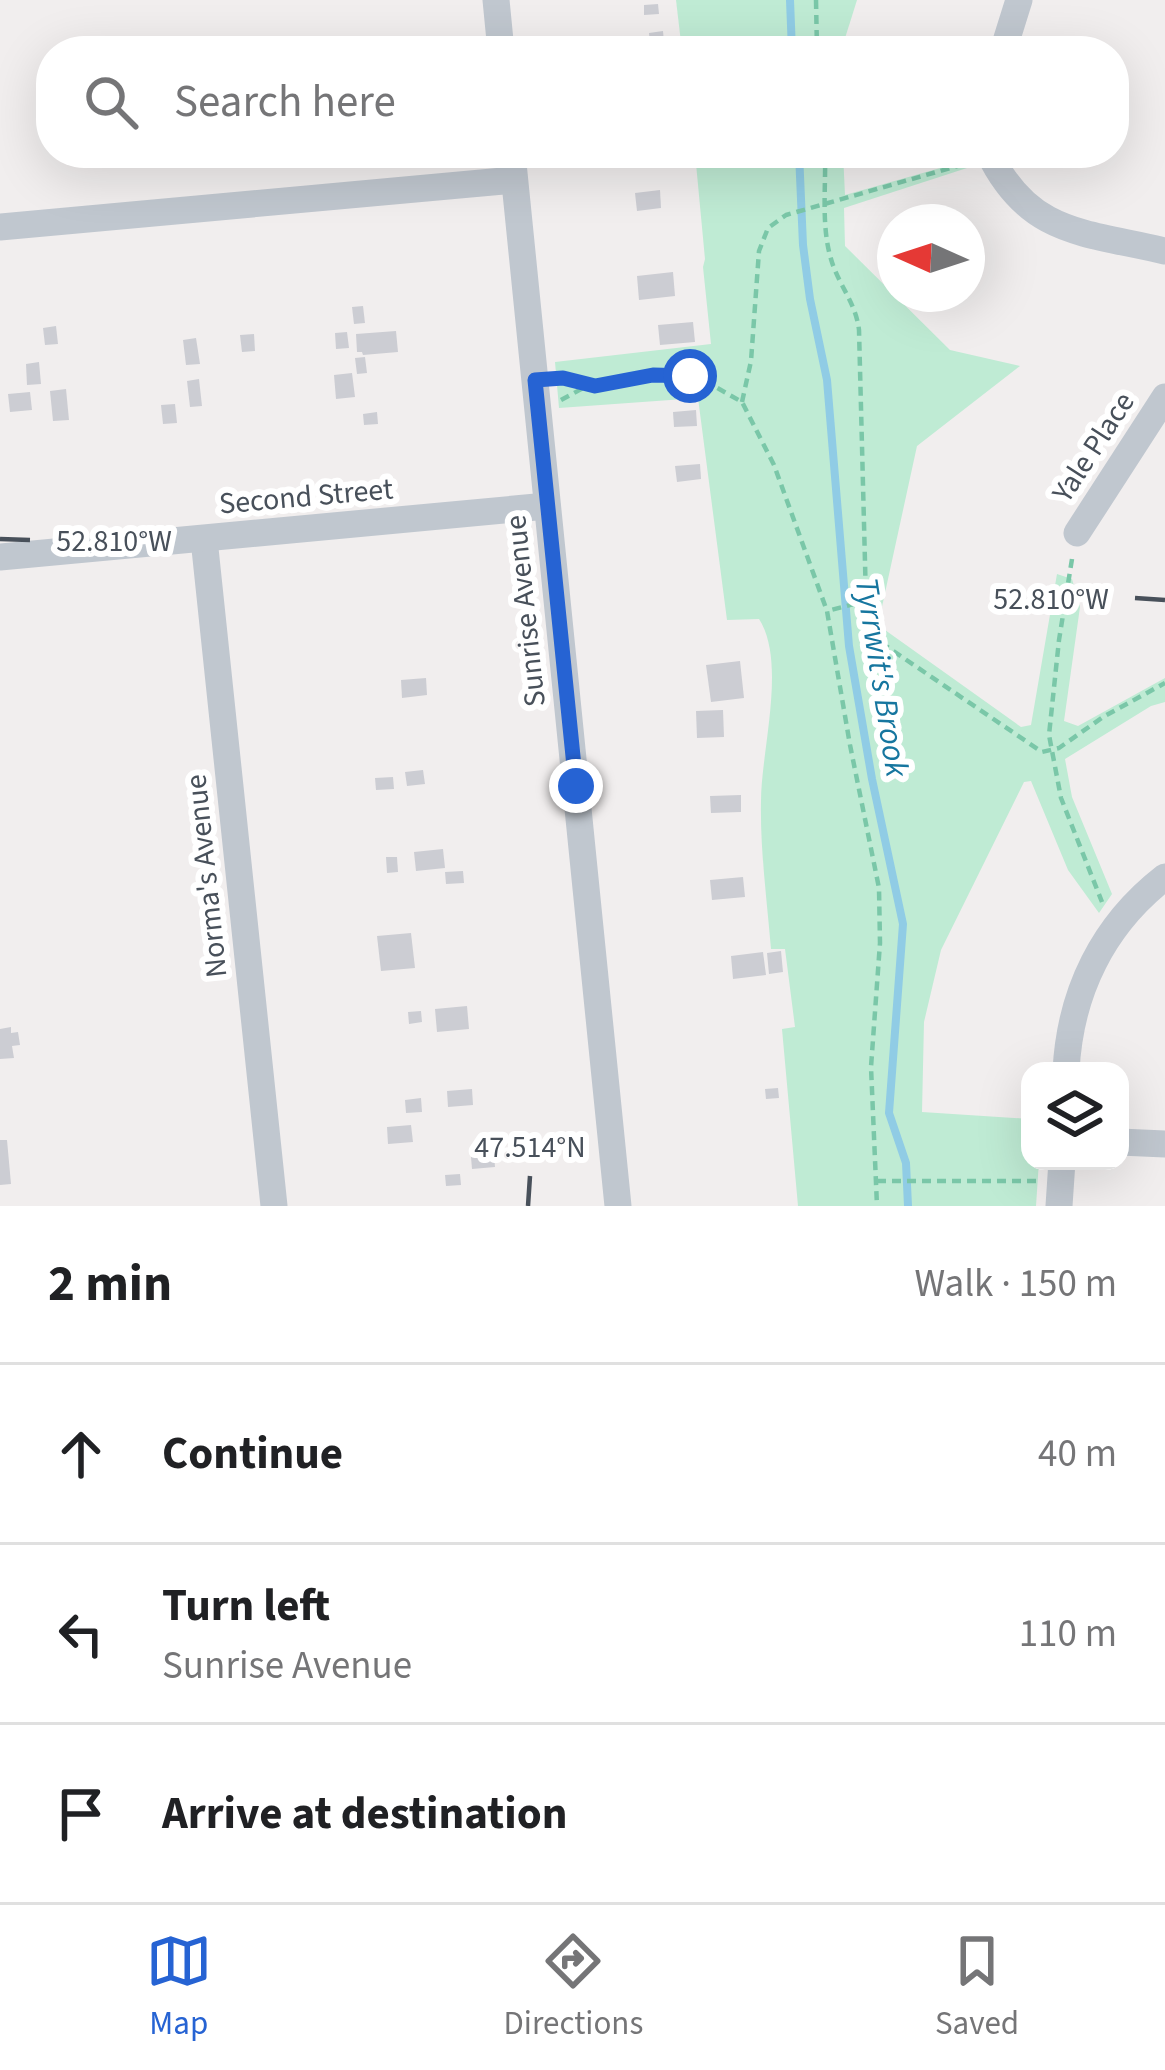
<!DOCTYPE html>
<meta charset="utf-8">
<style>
:root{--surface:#fff;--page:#f2f2f2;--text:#202124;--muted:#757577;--line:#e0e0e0;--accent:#2663d3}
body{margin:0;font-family:"Source Sans 3",sans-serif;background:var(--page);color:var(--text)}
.controls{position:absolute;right:36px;bottom:36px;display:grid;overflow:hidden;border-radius:24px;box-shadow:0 12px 48px #0002}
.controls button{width:108px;height:108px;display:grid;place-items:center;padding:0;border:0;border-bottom:3px solid var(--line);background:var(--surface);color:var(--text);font:60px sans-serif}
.compass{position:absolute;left:877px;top:204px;width:108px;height:108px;border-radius:50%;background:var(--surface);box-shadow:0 12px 48px #0002;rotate:273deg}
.stop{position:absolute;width:36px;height:36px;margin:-27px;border:9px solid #2663d3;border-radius:50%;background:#fff}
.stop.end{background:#2663d3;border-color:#fff;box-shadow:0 3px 12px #0008}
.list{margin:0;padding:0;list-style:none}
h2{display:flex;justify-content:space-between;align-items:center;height:156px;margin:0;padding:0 48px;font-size:51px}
h2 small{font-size:39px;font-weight:400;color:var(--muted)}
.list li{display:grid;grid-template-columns:78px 1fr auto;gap:36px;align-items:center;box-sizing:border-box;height:180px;padding:0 48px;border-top:3px solid var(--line)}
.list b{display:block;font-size:45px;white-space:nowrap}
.list p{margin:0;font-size:39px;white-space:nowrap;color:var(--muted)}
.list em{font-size:39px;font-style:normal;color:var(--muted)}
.icon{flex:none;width:66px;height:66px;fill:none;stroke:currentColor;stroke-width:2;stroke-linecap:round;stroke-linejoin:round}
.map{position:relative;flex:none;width:1165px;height:1206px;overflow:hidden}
.search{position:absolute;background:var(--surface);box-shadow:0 12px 48px #0002;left:36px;right:36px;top:36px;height:132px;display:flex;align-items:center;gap:30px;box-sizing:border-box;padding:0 42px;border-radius:48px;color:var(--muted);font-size:45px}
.sheet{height:696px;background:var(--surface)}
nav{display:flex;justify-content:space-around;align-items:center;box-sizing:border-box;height:168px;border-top:3px solid var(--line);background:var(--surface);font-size:33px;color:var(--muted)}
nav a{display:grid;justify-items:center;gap:6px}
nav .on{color:var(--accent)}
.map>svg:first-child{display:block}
.green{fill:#bfebd4}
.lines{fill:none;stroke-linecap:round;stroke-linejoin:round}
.stream{stroke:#90cce5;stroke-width:8}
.building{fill:#cccdd3}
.path{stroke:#7ac7a8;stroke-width:4.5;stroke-dasharray:9 6;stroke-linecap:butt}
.minor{stroke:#c0c7cf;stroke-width:27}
.route{stroke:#2663d3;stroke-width:15}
.ticks{fill:none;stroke:#48505a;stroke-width:4.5}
.labels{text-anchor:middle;stroke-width:12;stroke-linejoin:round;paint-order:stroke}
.street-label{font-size:30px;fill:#48505a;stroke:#fff}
.water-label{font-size:33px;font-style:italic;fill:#16769f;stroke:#fff}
.ticks-label{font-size:30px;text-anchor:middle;fill:#48505a;stroke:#fff;stroke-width:12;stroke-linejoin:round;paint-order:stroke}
</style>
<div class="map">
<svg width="1165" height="1206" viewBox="0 0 1165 1206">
<rect width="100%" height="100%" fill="#f1eeee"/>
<g class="green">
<polygon points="676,0 857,0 841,51 682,51"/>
<path d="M695,153H843L845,195L965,161L967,168L844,208L845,246L950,350L1020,366L917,446L878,625L1021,727L1031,725L1057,574L1072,579L1080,607L1064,721L1078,726L1165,678V702L1151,706L1065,759L1072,797L1112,894L1099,913L1068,870L1031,781L1024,782L941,950L924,1022L922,1112L1030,1119V1161H1039L1036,1206H798L782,1029L795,1027L785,949H771C767,900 760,850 761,801C761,751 787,662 759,619L727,620L698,398L559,408L555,362L711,344L703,267L705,259Z"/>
</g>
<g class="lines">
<g class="stream">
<polyline points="790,0 792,51"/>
<polyline points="799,153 803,245 810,299 827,380 849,646 872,779 903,924 889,1113 906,1163 908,1206"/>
</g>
</g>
<g class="building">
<polygon points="658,4 659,14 644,15 644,5"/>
<polygon points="663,31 664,42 650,44 649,33"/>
<polygon points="660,190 661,208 637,211 635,193"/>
<polygon points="673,272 675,296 639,300 637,276"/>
<polygon points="363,306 365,323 354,324 352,307"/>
<polygon points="693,322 695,342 660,345 658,325"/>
<polygon points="56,326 58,344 45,345 43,328"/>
<polygon points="396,331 398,352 363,355 362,352 357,352 356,334"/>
<polygon points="347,332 349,348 336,349 335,333"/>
<polygon points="254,334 255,351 242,352 240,335"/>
<polygon points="196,338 200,364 186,365 183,340"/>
<polygon points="365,357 367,373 357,374 355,358"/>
<polygon points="39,362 41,384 27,385 26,364"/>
<polygon points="352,373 355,397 336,399 334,375"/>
<polygon points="199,379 202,406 190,407 187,381"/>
<polygon points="66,389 69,420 53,421 50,391"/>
<polygon points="30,392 32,410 10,412 8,394"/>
<polygon points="175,404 177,423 163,424 161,405"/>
<polygon points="696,410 697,426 674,427 673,412"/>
<polygon points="377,412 378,424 364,425 363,414"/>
<polygon points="700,464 701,479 677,482 675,466"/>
<polygon points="740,661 744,698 711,702 706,665"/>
<polygon points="426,678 427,695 402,698 401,680"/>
<polygon points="723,710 724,737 697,738 696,711"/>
<polygon points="423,770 425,784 407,786 405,772"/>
<polygon points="393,777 394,789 376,790 375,778"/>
<polygon points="741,795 741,812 711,813 710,796"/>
<polygon points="443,849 445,868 416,871 414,852"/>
<polygon points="386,857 397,857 398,872 387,873"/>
<polygon points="463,871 464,883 446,884 445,872"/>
<polygon points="743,877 745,897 712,900 710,880"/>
<polygon points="411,933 415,968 381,971 377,936"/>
<polygon points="781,951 783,972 769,974 767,953"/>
<polygon points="763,952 766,975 733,979 731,956"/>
<polygon points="467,1006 469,1029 437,1032 435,1009"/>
<polygon points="421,1011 422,1022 409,1024 408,1012"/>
<polygon points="11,1027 11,1033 18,1032 20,1045 12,1046 14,1058 0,1059 0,1029"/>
<polygon points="778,1088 779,1098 766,1099 765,1089"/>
<polygon points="472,1089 473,1105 448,1107 447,1091"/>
<polygon points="421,1098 422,1112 406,1113 405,1100"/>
<polygon points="411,1125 413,1142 388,1144 387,1127"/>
<polygon points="0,1140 7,1140 11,1184 0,1185"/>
<polygon points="494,1155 495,1167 472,1169 471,1157"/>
<polygon points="460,1174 461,1185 446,1186 445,1175"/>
</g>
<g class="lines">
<g class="path">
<polyline points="816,0 817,51"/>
<path d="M825,153C826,187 821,226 831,259C838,284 856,303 859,330L866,601L827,611L850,745L879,888L880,943L871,1067L877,1206"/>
<polyline points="557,378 595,386 653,375 677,374 707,382 742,402 774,465 827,611"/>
<polyline points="561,400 587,386"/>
<polyline points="742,402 751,361 759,251 768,228 786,215 968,163"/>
<polyline points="1072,559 1059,640 1049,735 1061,798 1102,902"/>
<polyline points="866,601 870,623 880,642 1042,752 1059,748 1103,717 1165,683"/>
<polyline points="877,1181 1039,1181"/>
</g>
<g class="minor">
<polyline points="496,0 501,51"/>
<polyline points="1003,51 1019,0"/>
<polyline points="512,153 618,1206"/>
<path d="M989,153C1029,236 1086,232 1165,251"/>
<polyline points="0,227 514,180"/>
<polyline points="1077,533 1165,397"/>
<polyline points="204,539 274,1206"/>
<polyline points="0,557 547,506"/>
<path d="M1066,1071C1070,992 1103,925 1165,877"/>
<polyline points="1120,1142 1165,1144"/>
<polyline points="1059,1206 1062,1161"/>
</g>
</g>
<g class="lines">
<polyline class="route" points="576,786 535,380 563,378 595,386 653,375 690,376"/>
</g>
<path class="ticks" d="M0,539L30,540M1135,598L1165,600M528,1206L530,1176"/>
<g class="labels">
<g class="street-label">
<text transform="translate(1093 447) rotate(-57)" y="10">Yale Place</text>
<text transform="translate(306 496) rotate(-5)" y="10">Second Street</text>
<text transform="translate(525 611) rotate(-96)" y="10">Sunrise Avenue</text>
<text transform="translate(206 876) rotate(-96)" y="10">Norma's Avenue</text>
</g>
<g class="water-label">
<text transform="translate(883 677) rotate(81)" y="12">Tyrrwit's Brook</text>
</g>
</g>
<g class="ticks-label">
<text x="114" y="551">52.810°W</text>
<text x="1051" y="609">52.810°W</text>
<text x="530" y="1157">47.514°N</text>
</g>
</svg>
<div class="controls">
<button><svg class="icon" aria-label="layers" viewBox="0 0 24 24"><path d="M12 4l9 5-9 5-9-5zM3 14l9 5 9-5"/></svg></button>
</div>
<svg class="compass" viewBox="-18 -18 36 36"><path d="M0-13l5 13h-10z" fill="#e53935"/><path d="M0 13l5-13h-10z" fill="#757577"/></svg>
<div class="stop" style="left:690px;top:376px"></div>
<div class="stop end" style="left:576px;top:786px"></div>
<div class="search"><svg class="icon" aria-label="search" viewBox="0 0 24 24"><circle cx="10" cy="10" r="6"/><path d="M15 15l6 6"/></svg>Search here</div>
</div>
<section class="sheet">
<h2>2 min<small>Walk · 150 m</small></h2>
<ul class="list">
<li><svg class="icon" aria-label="ahead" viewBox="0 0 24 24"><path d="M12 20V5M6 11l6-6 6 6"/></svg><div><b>Continue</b></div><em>40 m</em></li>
<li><svg class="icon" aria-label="left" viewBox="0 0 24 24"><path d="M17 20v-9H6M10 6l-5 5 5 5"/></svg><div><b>Turn left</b><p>Sunrise Avenue</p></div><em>110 m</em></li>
<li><svg class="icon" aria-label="arrive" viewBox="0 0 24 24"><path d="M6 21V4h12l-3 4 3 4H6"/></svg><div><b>Arrive at destination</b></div></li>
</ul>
</section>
<nav>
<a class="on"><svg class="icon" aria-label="map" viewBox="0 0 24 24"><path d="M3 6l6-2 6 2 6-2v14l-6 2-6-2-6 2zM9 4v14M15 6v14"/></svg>Map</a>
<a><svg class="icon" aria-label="directions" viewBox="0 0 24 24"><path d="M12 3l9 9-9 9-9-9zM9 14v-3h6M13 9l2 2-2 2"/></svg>Directions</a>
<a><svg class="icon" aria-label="saved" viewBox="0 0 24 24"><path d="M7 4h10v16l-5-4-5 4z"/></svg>Saved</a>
</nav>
